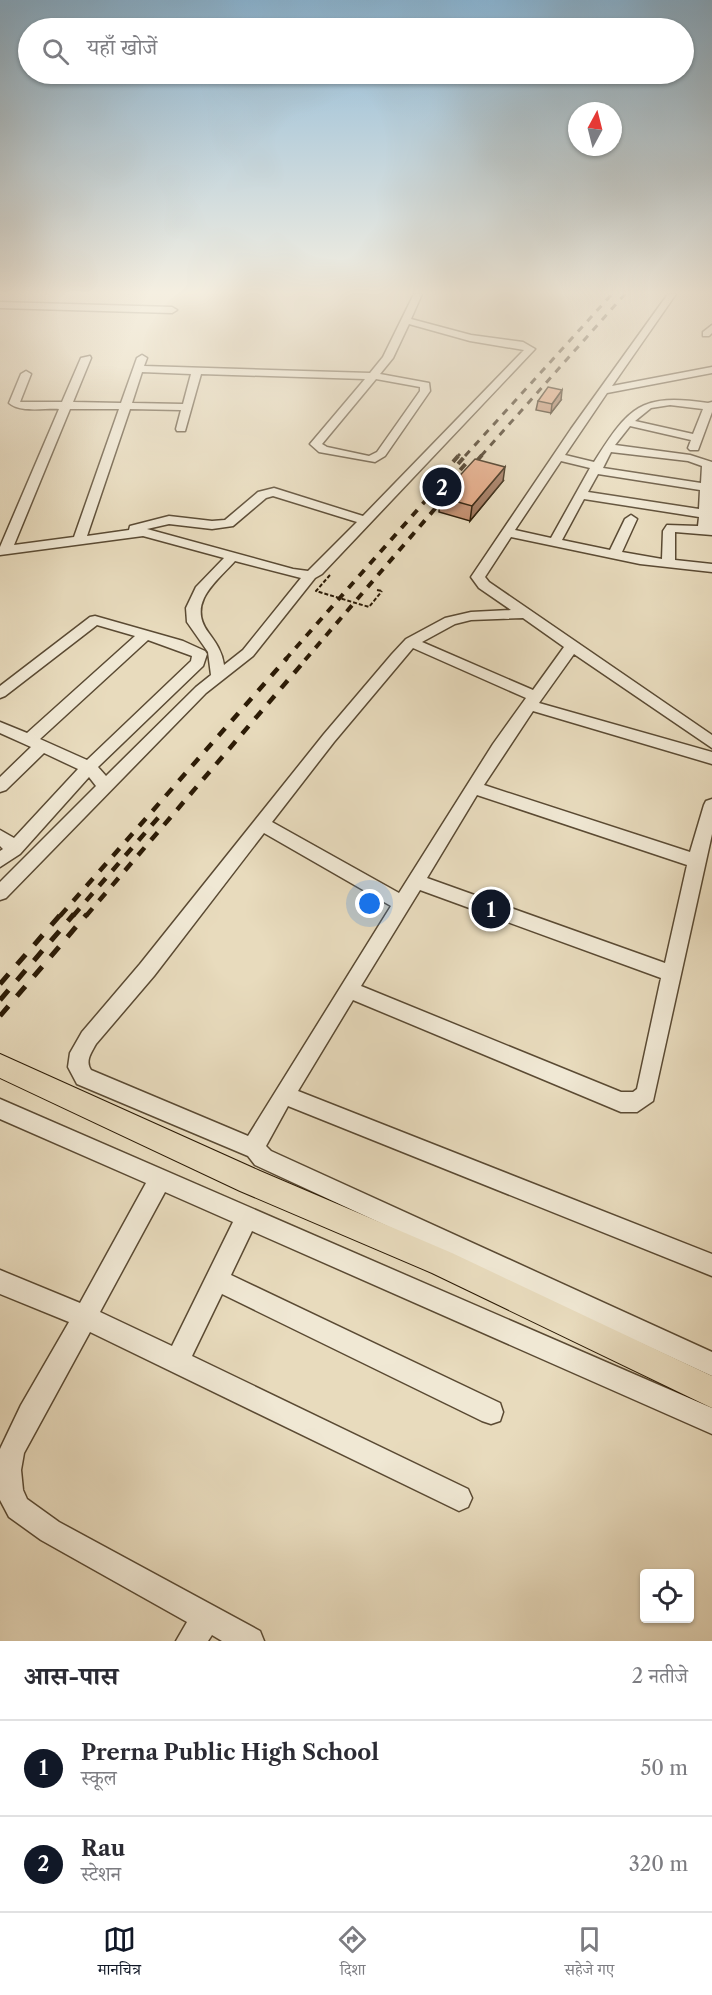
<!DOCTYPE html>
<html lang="hi">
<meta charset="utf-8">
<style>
:root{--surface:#fff;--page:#f7f7f7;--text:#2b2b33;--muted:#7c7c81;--line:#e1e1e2;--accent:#111827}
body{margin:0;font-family:"Libre Caslon Text","Noto Serif Devanagari",serif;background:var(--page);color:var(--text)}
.controls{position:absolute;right:18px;bottom:18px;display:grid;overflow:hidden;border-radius:6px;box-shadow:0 2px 4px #0004}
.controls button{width:54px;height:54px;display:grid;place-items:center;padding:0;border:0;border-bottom:2px solid var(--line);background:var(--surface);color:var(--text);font:30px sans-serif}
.compass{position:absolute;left:568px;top:102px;width:54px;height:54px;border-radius:50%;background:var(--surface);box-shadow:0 2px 4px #0004;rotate:7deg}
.you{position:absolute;left:370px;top:904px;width:21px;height:21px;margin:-15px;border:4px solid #fff;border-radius:50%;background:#1a73e8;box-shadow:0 0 0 9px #1a73e833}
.badge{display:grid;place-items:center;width:39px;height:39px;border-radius:50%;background:var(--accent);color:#fff;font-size:20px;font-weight:700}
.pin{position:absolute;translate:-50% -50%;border:3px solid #fff;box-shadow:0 2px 6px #0006}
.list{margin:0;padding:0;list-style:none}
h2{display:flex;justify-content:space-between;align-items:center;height:78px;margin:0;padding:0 24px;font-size:26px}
h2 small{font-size:20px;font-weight:400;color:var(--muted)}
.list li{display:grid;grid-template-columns:39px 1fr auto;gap:18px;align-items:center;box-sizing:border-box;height:96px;padding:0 24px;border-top:2px solid var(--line)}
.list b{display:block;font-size:22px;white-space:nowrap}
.list p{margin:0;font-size:20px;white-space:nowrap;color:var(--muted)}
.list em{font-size:20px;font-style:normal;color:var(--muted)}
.icon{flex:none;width:33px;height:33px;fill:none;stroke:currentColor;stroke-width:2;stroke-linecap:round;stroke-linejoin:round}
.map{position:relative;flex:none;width:712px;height:1641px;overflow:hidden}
.search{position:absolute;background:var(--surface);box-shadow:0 2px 4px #0004;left:18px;right:18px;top:18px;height:66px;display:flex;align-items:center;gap:15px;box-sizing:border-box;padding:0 21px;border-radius:33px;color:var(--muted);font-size:22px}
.sheet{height:270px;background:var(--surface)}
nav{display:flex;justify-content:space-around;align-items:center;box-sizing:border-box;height:84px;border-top:2px solid var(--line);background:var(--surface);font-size:16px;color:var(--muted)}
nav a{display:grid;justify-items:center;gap:3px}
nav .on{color:var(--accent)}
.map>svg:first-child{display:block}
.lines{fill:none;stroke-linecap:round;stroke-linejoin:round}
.minor-casing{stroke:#5a4a33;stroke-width:3}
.major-casing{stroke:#2b1a05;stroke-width:2}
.path{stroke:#2b1a05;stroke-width:2;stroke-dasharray:4 2;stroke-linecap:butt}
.minor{fill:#f0e8d4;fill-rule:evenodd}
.major{fill:#e8dbbd;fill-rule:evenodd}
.rail-far3{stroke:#2b1a05;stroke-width:3;stroke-dasharray:7 7;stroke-linecap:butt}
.rail-far2{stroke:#2b1a05;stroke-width:4;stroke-dasharray:8 8;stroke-linecap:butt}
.rail-far1{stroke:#2b1a05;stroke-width:4.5;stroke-dasharray:10 10;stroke-linecap:butt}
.rail{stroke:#2b1a05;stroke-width:5;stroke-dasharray:13 13;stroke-linecap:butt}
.path-bridge{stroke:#2b1a05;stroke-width:2;stroke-dasharray:4 2;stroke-linecap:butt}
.wall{fill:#c38e6f;stroke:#2b1a05;stroke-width:1.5}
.shaded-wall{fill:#9f745a;stroke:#2b1a05;stroke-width:1.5}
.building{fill:#e3a581;stroke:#2b1a05;stroke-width:1.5}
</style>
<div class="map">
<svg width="712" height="1641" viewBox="0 0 712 1641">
<rect width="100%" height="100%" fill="#e8dbbd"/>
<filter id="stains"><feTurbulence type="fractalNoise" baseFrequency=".00333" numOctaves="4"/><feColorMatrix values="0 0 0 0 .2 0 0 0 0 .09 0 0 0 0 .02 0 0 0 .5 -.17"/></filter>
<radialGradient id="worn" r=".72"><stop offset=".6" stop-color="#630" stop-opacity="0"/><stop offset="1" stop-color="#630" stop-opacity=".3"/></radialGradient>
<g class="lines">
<g class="minor-casing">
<g id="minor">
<path d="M414,294H422L411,319L471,335L523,342L535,349L322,574L315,578L253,656L206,693L6,898L0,900V882L96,786L89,777L20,854L0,867V851L3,849L0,846V830L14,838L78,769L44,753L6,790L0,792V777L31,747L0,733V722L27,733L135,636L97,625L5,696L0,698V686L90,617L95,616L183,641L205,651L207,654L203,666L98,767L106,776L196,687L211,675L208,652L187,622L186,608L196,587L224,558L143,536L0,555V547L59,409C45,408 20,413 9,403L21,374L26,371L31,374L20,402H62L81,358L90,356L91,358L73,402L121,403L137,358L142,355L147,358L144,366L370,373L383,357ZM409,324L470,341L524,350L363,516L274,488L258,492L225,520L212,521L169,516L130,526L129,530L87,536L130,409L181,410L176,429L177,431H185L201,374L365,379L310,444L319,452L375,462L385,456L430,391L429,383L380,374L393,358ZM142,372L191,374L183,404L132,403ZM376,379L420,387V391L377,452L369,456L327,447L322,444ZM70,409H119L74,537L14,545ZM273,496L357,522L308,571L293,569L147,529L169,524L212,529L233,526L266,498ZM235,561L301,578L243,650L224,665C222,651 216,643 208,632C187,603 216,582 235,561ZM148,640L192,656L191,661L87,760L40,739Z"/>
<path d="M668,294H676L612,386L712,367V373L607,393L565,455L594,462C629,407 640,393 708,403L712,402V412L698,450H690L688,448L691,440L630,426L615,445L690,455L712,462V535L675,532V560L712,564V572L640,564L511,537L485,577L489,582L712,735V748L574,654L539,703L712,752V764L533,711L484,785L690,852L704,805L706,801L712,799V834L653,1101L637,1112H621L353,1000L298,1091L712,1254V1276L288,1106L266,1146L271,1151L712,1352V1376L255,1165L248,1156L77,1084L68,1067L70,1053L82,1032L140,964L324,734L392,654L406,639L445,618L471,612L511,610L479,588L471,577L571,429ZM670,405L703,409L693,434L635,421L651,408ZM611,452L688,461L702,466L701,483L603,468ZM561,461L590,468L551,538L515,530ZM598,474L700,490L699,509L588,492ZM584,499L699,517L698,526L667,525L663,531L662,559L622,552L637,519L631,515L625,519L610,550L562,540ZM523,618L564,647L533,690L422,642L455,624L471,620ZM413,648L526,698L493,744L399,893L272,822L334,742ZM477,795L687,865L665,963L427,878ZM264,833L391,906L248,1136L91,1070C85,1061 91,1053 96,1044L154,976ZM420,890L661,978L637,1089L633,1092H621L361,986Z"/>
<polygon points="0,302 172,307 177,310 172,313 0,308"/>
<polygon points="712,325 712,333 709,336 703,336 703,332"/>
<path d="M0,1099L712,1408V1434L252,1231L231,1275L500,1403L503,1412L500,1421L491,1424L482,1421L222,1294L192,1356L468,1489L472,1498L468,1507L459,1511L90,1332L24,1453L21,1470L23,1490L27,1499L59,1522L260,1631L264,1641H222L212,1635L208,1641H176L187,1622L41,1540L9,1517L0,1500V1449L21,1405L69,1322L0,1294V1270L80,1303L146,1183L0,1119ZM165,1192L233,1222L172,1346L100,1312Z"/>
</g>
</g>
<g class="major-casing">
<polygon id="major" points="0,1054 260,1171 452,1253 712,1376 712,1408 432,1273 240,1191 0,1078"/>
</g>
<polyline class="path" points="377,590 382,591"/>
<use href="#minor" class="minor"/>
<use href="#major" class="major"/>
<g class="rail-far3">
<polyline points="458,456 460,454"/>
<polyline points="465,456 612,294"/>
<polyline points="481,456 625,294"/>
</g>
<g class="rail-far2">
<polyline points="458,464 466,455"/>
<polyline points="467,472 482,455"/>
<polyline points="432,486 459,455"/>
<polyline points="439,494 469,460"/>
<polyline points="285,660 442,482"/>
<polyline points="305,660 451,490"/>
</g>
<g class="rail-far1">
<polyline points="60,916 287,658"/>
<polyline points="73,916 164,811"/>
<polyline points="86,916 307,658"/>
</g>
<g class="rail">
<polyline points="0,984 61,914"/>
<polyline points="0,1000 74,914"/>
<polyline points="0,1016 87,914"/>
</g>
<polyline class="path-bridge" points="330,575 316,591 369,607 382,591"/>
</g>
<g class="wall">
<polygon points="561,400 551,413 536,410 538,401"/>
<polygon points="503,481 470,521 439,512 440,497"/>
</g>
<g class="shaded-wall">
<polygon points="562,390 561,400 551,413 552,404"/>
<polygon points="505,467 503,481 470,521 472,506"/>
</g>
<g class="building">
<polygon points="548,387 562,390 552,404 538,401"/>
<polygon points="475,459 505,467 472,506 440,497"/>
</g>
<linearGradient id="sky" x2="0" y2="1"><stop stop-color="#89b6d6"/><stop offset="0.56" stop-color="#f5efe1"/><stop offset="1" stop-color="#f5efe1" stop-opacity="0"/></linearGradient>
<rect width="712" height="523" fill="url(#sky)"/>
<rect width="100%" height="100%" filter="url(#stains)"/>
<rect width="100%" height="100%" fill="url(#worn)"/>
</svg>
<div class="controls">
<button><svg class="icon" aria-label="locate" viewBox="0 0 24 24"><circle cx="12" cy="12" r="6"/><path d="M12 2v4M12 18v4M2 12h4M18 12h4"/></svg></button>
</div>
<svg class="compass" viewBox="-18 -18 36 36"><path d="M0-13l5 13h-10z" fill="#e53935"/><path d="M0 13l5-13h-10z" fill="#7c7c81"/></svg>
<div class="you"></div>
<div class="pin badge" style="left:491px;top:909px">1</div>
<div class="pin badge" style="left:442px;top:487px">2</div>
<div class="search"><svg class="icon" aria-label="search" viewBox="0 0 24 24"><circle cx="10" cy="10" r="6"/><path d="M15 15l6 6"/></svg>यहाँ खोजें</div>
</div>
<section class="sheet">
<h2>आस-पास<small>2 नतीजे</small></h2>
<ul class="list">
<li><span class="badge">1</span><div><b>Prerna Public High School</b><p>स्कूल</p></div><em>50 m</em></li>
<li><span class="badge">2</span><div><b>Rau</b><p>स्टेशन</p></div><em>320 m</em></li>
</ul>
</section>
<nav>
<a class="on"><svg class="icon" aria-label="map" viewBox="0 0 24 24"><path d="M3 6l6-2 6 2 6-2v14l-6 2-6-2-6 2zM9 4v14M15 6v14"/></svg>मानचित्र</a>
<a><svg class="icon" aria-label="directions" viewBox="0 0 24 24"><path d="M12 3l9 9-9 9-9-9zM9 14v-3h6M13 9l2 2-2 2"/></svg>दिशा</a>
<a><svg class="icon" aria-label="saved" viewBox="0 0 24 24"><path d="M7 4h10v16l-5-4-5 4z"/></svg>सहेजे गए</a>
</nav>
